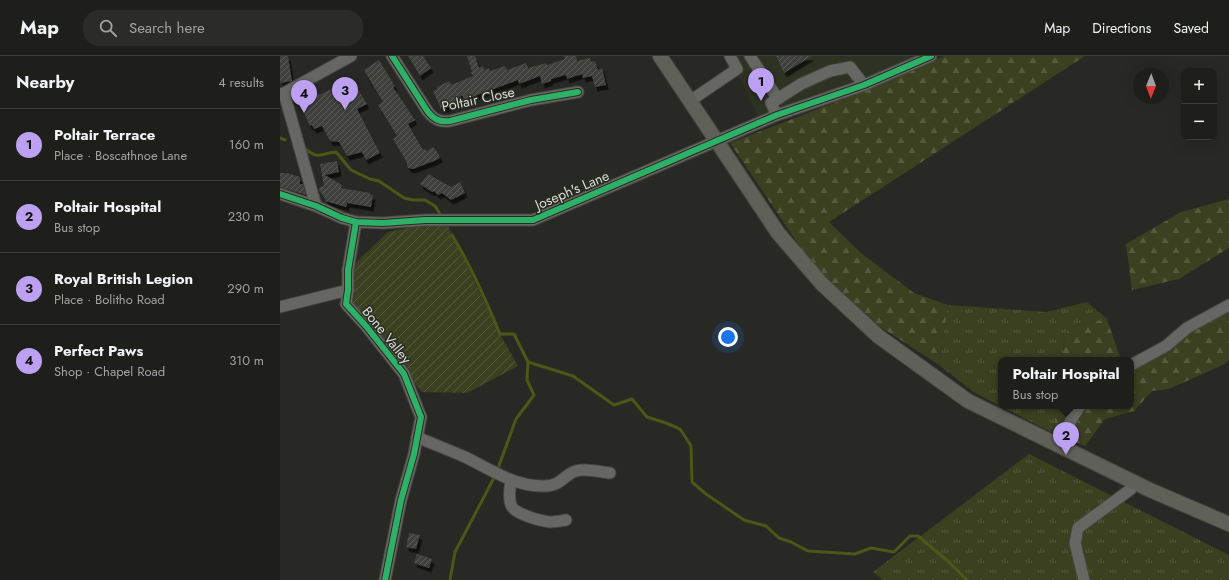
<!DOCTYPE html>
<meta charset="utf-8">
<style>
:root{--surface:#1e1f1b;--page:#2b2c28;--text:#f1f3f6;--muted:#a1a2a3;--line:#3c3d3a;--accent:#bca0f2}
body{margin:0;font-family:Jost,sans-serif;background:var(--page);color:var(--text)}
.controls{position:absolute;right:12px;top:12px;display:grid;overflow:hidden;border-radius:8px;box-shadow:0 4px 16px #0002}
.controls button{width:36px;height:36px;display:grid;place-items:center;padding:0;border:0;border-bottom:1px solid var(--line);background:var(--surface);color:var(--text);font:20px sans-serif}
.compass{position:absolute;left:853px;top:12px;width:36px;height:36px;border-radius:50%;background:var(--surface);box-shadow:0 4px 16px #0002;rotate:181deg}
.you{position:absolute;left:448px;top:281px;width:14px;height:14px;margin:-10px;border:3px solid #fff;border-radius:50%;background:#1a73e8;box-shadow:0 0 0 6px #1a73e833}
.badge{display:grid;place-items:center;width:26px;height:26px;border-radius:50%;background:var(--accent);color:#111;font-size:13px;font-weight:700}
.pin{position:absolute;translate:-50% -33px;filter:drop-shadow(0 1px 2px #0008)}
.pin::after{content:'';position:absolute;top:21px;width:14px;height:12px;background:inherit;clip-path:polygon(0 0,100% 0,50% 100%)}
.popup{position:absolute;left:718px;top:301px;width:136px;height:52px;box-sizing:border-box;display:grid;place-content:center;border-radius:8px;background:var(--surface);filter:drop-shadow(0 1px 3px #0005);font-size:13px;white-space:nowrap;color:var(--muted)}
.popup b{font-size:15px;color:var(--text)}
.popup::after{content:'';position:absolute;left:50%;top:100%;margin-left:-8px;border:8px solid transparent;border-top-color:var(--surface)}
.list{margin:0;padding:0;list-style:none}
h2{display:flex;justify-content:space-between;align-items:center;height:52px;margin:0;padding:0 16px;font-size:17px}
h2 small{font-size:13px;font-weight:400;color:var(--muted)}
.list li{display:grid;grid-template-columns:26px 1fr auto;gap:12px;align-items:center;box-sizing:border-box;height:72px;padding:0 16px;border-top:1px solid var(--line)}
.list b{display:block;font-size:15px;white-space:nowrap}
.list p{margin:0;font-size:13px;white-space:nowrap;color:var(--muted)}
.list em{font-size:13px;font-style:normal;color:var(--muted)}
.icon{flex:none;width:22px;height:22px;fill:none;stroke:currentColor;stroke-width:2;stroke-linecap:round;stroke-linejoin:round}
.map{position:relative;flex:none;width:949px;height:524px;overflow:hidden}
header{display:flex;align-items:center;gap:24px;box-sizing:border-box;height:56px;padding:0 20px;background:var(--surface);border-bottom:1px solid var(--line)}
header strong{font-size:19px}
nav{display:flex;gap:22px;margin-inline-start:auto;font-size:14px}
.search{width:280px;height:36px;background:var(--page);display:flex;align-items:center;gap:10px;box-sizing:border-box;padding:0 14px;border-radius:16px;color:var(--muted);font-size:15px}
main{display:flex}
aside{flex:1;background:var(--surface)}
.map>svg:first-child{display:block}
.built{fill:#2e3222}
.grass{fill:url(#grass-tufts)}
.forest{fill:url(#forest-firs)}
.garden{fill:url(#garden-furrows)}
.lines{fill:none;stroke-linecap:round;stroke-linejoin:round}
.stream{stroke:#4c5617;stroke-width:3}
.building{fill:url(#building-hatch);filter:url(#shadow)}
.minor-casing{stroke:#454641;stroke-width:13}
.major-casing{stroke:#454641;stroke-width:16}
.minor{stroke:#666762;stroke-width:11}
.major{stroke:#5f6158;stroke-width:14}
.cycleway-casing{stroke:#292c21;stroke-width:8}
.cycleway{stroke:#2db169;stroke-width:6}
.labels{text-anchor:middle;stroke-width:3;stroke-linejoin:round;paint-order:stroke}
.street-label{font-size:14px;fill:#d9dbd4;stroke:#292c21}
</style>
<header>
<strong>Map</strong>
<div class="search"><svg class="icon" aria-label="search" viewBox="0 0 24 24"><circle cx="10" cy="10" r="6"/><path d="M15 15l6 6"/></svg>Search here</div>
<nav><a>Map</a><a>Directions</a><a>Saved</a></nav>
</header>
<main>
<aside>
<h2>Nearby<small>4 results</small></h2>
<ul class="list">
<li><span class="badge">1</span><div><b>Poltair Terrace</b><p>Place · Boscathnoe Lane</p></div><em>160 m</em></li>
<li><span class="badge">2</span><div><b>Poltair Hospital</b><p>Bus stop</p></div><em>230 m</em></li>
<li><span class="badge">3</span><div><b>Royal British Legion</b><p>Place · Bolitho Road</p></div><em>290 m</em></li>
<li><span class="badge">4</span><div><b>Perfect Paws</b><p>Shop · Chapel Road</p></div><em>310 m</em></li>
</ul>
</aside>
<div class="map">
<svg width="949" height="524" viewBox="0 0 949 524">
<defs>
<pattern id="grass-tufts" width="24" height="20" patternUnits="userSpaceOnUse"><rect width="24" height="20" fill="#3a4020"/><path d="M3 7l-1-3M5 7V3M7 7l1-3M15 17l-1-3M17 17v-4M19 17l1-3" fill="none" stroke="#565b40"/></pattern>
<pattern id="forest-firs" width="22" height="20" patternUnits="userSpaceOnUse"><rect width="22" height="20" fill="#3a4020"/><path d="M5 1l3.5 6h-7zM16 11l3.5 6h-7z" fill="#565b40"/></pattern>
<pattern id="garden-furrows" width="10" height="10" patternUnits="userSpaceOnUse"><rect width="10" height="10" fill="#3a4020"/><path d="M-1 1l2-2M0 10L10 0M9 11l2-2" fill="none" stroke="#565b40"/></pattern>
<pattern id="building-hatch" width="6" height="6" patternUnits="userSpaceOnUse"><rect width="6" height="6" fill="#3f403c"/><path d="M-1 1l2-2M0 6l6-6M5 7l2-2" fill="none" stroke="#5a5b57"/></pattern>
<filter id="shadow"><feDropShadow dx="2.5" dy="4.5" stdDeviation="0" flood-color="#0009"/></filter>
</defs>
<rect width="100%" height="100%" fill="#282924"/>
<polygon class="built" points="449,0 639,0 619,12 479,62"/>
<g class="grass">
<polygon points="807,246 827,263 789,272 784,285 782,304 721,304 721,350 777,350 773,377 695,337 659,309 668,249 766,256"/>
<polygon points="749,398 949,499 949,524 603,524 593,516"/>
</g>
<g class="forest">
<polygon points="664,0 805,0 549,166 581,197 634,237 668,249 659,309 599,270 531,207 450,87 595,31"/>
<polygon points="949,143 949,192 899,223 852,234 846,188 901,156"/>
<polygon points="949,255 949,304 945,308 889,333 872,335 854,355 825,363 805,390 773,377 777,350 851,350 851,315 890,293 906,278"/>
<polygon points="827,263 841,304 782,304 784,285 789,272"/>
</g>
<polygon class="garden" points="165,164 220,278 238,310 187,337 142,336 66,248 68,214 108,176"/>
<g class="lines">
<g class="stream">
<polyline points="0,82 5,84"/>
<path d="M24,92C40,105 40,97 56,96L71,114L90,123L99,125L124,142L133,144H145L155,150L162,161"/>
<path d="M172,179C191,210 206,244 220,278H234L248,306L293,320L334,349L352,343L367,361L386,367L400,373L411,390L412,426L426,438L464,464L486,470L499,482L511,486L528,495L575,498L591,492L614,496L630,480H638L669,506L687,524"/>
<polyline points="217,415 236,363 254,339 247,324 248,306"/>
<polyline points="170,524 175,496 215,420"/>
</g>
</g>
<g class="building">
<polygon points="0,0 8,0 12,25 0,27"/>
<polygon points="128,0 143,0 151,12 140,20"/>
<polygon points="187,0 195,0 199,12 203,10 204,14 209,12 210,15 225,10 227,14 246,7 248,12 266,7 267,9 285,3 284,0 296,0 297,5 310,2 311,6 315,5 318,14 322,12 326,29 315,31 312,20 303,22 302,18 287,23 286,19 271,23 271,25 262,28 260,20 239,28 238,24 184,44 182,39 172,50 161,53 153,35 157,33 157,31 169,25 171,29 193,20 191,17 192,15"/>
<polygon points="496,0 532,0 504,17"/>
<polygon points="99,4 115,30 113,31 135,64 128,68 143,94 144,93 147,95 153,91 158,97 160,102 154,105 133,113 128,112 127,110 127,107 113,83 117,80 98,49 103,46 84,14"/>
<polygon points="64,27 66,33 75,28 87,48 77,53 100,97 86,104 82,96 67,100 59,86 50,85 42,70 34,73 32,69 30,70 18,44 26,37 36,35 39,39"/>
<polygon points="57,105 59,116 45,119 62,129 61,132 90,137 90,139 93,139 91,151 67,147 66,151 45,145 45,143 39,134 40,131 44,130 40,108"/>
<polygon points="0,117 7,117 20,121 20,128 23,128 26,139 0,131"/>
<polygon points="148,118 171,131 180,126 185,137 171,144 162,137 158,139 154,135 152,136 140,128"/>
<polygon points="129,477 140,479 136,493 126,491"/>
<polygon points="137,498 152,503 149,512 134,507"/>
</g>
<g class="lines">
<g class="minor-casing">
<g id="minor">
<path d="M112,0L148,56C155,64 159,66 170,65L251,44L298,36"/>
<polyline points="470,0 498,43"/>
<polyline points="4,37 36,150"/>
<polyline points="0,38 4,37 71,0"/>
<polyline points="410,45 457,13 450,0"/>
<polyline points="497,59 491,47 521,28 550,15 570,11 584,29"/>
<polyline points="0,138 36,150 62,162 76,166 103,167 145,164 253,164 497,59 584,29 651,0"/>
<polyline points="76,166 68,214 68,234 66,248 86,270 124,318 141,361 134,398 121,444 105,524"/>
<polyline points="0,251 68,234"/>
<polyline points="851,309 886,290 907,272 949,249"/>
<path d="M137,381C153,388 169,394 185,401C210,413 235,431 264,430C282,430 283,419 296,415C306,412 320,416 330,417"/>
<polyline points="781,390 791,364 800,350"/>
<path d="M231,424C230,431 228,441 231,449C234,458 261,465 270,466C275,466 280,465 286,464"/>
<polyline points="804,524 795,487 798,472 851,433 855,426"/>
</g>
</g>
<g class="major-casing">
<polyline id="major" points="380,0 498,177 542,228 598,280 688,345 870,434 949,468"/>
</g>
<use href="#minor" class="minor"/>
<use href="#major" class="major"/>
<g class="cycleway-casing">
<g id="cycleway">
<path d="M112,0L148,56C155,64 159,66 170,65L251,44L298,36"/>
<polyline points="0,138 36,150 62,162 76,166 103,167 145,164 253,164 497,59 584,29 651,0"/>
<polyline points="76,166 68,214 68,234 66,248 86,270 124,318 141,361 134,398 121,444 105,524"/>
</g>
</g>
<use href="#cycleway" class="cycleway"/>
</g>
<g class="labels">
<g class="street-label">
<text transform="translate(198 43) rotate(-12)" y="5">Poltair Close</text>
<text transform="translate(292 134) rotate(-23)" y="5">Joseph's Lane</text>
<text transform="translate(107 279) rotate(51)" y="5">Bone Valley</text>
</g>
</g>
</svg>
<div class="controls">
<button>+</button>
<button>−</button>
</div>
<svg class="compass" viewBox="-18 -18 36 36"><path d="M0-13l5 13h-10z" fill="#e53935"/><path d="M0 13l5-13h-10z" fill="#a1a2a3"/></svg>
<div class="you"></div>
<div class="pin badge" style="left:481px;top:45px">1</div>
<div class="pin badge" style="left:786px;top:399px">2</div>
<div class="popup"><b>Poltair Hospital</b>Bus stop</div>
<div class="pin badge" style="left:65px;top:54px">3</div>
<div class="pin badge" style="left:24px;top:57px">4</div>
</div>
</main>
